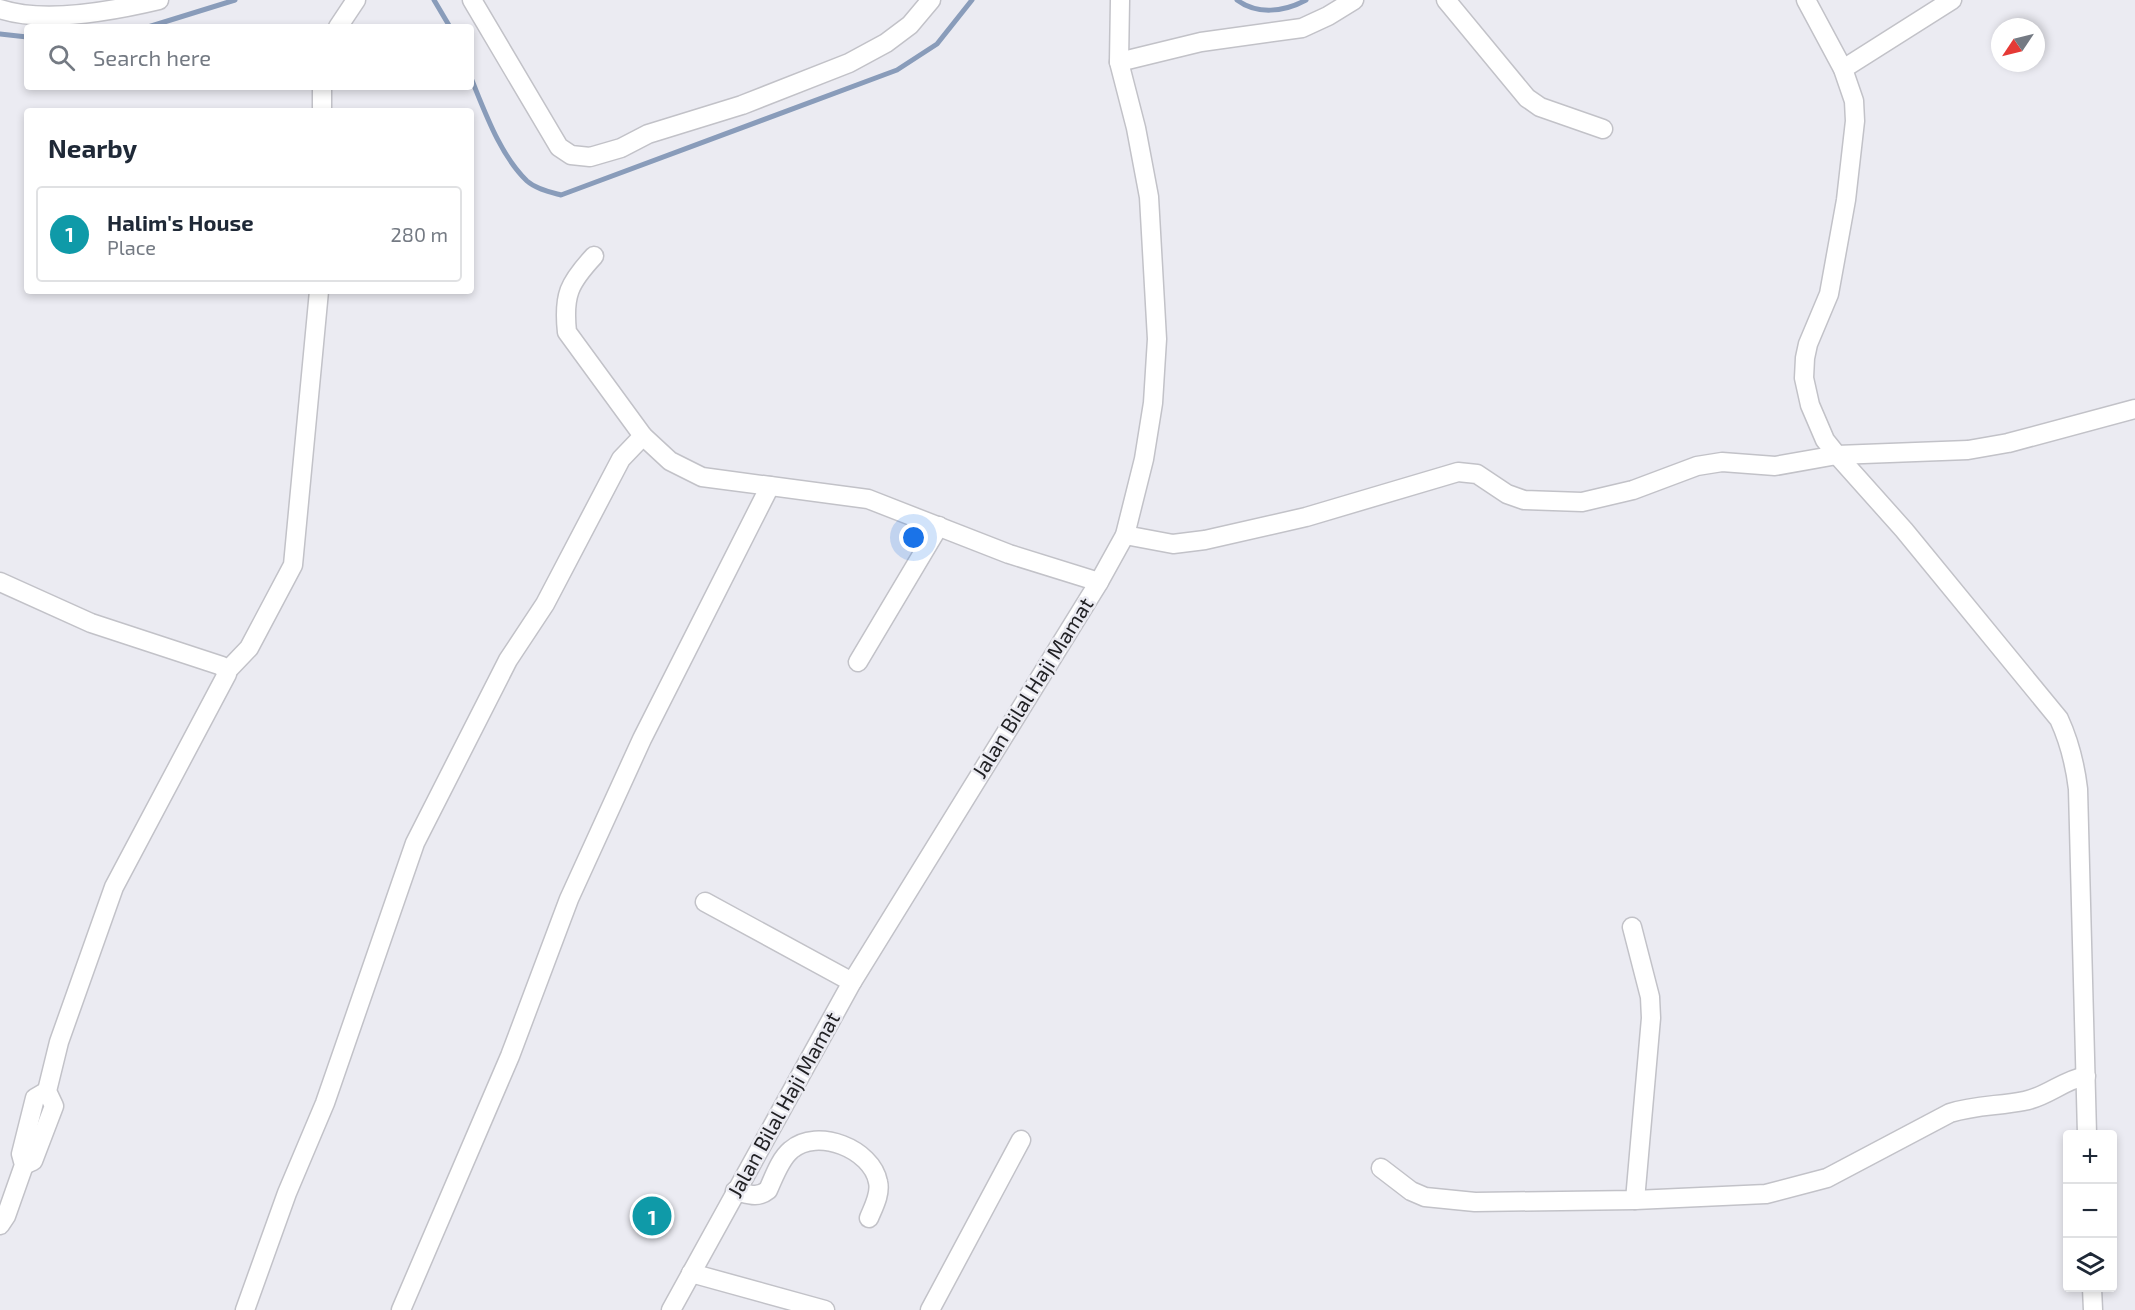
<!DOCTYPE html>
<meta charset="utf-8">
<style>
:root{--surface:#fff;--page:#f6f6f7;--text:#1f2937;--muted:#747a83;--line:#e0e1e3;--accent:#0f766e}
body{margin:0;font-family:"Exo 2",sans-serif;background:var(--page);color:var(--text)}
.controls{position:absolute;right:18px;bottom:18px;display:grid;overflow:hidden;border-radius:6px;box-shadow:0 3px 9px #0003}
.controls button{width:54px;height:54px;display:grid;place-items:center;padding:0;border:0;border-bottom:2px solid var(--line);background:var(--surface);color:var(--text);font:30px sans-serif}
.compass{position:absolute;left:1991px;top:18px;width:54px;height:54px;border-radius:50%;background:var(--surface);box-shadow:0 3px 9px #0003;rotate:235deg}
.you{position:absolute;left:914px;top:538px;width:21px;height:21px;margin:-15px;border:4px solid #fff;border-radius:50%;background:#1a73e8;box-shadow:0 0 0 9px #1a73e833}
.badge{display:grid;place-items:center;width:39px;height:39px;border-radius:50%;background:var(--accent);color:#fff;font-size:20px;font-weight:700}
.pin{position:absolute;translate:-50% -50%;border:3px solid #fff;box-shadow:0 2px 6px #0006}
.list{margin:0;padding:0;list-style:none}
h2{display:flex;justify-content:space-between;align-items:center;height:78px;margin:0;padding:0 24px;font-size:26px}
h2 small{font-size:20px;font-weight:400;color:var(--muted)}
.list li{display:grid;grid-template-columns:39px 1fr auto;gap:18px;align-items:center;box-sizing:border-box;height:96px;margin:0 12px 12px;padding:0 12px;border:2px solid var(--line);border-radius:6px}
.list b{display:block;font-size:22px;white-space:nowrap}
.list p{margin:0;font-size:20px;white-space:nowrap;color:var(--muted)}
.list em{font-size:20px;font-style:normal;color:var(--muted)}
.icon{flex:none;width:33px;height:33px;fill:none;stroke:currentColor;stroke-width:2;stroke-linecap:round;stroke-linejoin:round}
.map{position:relative;flex:none;width:2135px;height:1310px;overflow:hidden}
.search{position:absolute;background:var(--surface);box-shadow:0 3px 9px #0003;left:24px;top:24px;width:450px;height:66px;display:flex;align-items:center;gap:15px;box-sizing:border-box;padding:0 21px;border-radius:6px;color:var(--muted);font-size:22px}
.panel{position:absolute;background:var(--surface);box-shadow:0 3px 9px #0003;left:24px;top:108px;width:450px;height:186px;border-radius:6px}
.map>svg:first-child{display:block}
.lines{fill:none;stroke-linecap:round;stroke-linejoin:round}
.stream{stroke:#899cba;stroke-width:5}
.minor-casing{stroke:#c2c2c8;stroke-width:21}
.minor{stroke:#fff;stroke-width:18}
.labels{text-anchor:middle;stroke-width:5;stroke-linejoin:round;paint-order:stroke}
.street-label{font-size:21px;fill:#222225;stroke:#ebebf2}
</style>
<div class="map">
<svg width="2135" height="1310" viewBox="0 0 2135 1310">
<rect width="100%" height="100%" fill="#ebebf2"/>
<g class="lines">
<g class="stream">
<polyline points="434,0 450,27"/>
<path d="M1237,0C1257,15 1284,12 1306,0"/>
<polyline points="148,27 235,0"/>
<polyline points="0,34 27,37"/>
<path d="M471,78C485,112 500,155 527,181C536,189 550,192 561,195L897,70L937,44L972,0"/>
</g>
<g class="minor-casing">
<g id="minor">
<polyline points="472,0 559,147 571,155 590,157 621,148 648,134 742,105 849,63 886,43 910,25 931,0"/>
<polyline points="1446,0 1527,98 1540,107 1603,129"/>
<path d="M1806,0L1843,69L1854,101L1855,121L1846,200L1829,294L1808,344L1805,358L1804,378L1810,405L1825,440L1837,455L1904,530L2059,719C2070,743 2075,764 2078,789L2087,1134"/>
<path d="M0,9C45,24 113,11 159,0"/>
<polyline points="338,27 356,0"/>
<polyline points="1119,62 1201,42 1302,28 1328,16 1354,0"/>
<polyline points="1843,69 1952,0"/>
<polyline points="322,111 322,87"/>
<path d="M594,256C569,283 563,295 567,332L643,436L670,461L702,477L868,499L1009,554L1099,582"/>
<polyline points="1125,535 1173,544 1205,540 1306,517 1458,472 1477,474 1507,494 1524,500 1582,502 1633,490 1697,466 1722,462 1775,466 1837,455 1968,450 2008,443 2135,409"/>
<polyline points="0,582 91,623 222,666 227,674 114,887 59,1042 47,1091 54,1106 33,1161 24,1165"/>
<polyline points="858,662 939,526"/>
<polyline points="227,671 249,648 293,565 319,291"/>
<polyline points="705,902 852,982"/>
<polyline points="1632,927 1650,997 1651,1018 1635,1200"/>
<path d="M1381,1168L1411,1191L1425,1197L1475,1202L1635,1200L1766,1194L1827,1178L1950,1113C1975,1105 1999,1106 2024,1101C2047,1097 2063,1080 2086,1076"/>
<path d="M735,1191C748,1194 757,1199 768,1190C774,1177 780,1159 791,1150C817,1127 872,1149 878,1182C881,1194 873,1208 869,1218"/>
<polyline points="0,1225 6,1216 24,1165 21,1154 35,1098 47,1091"/>
<polyline points="691,1273 825,1310"/>
<polyline points="2092,1288 2093,1310"/>
<polyline points="245,1310 287,1193 325,1103 415,843 508,660 545,604 621,459 643,436"/>
<polyline points="401,1310 510,1056 569,899 642,739 770,486"/>
<polyline points="671,1310 852,982 1099,582 1125,535 1144,459 1153,403 1157,339 1149,197 1136,128 1119,62 1120,0"/>
<polyline points="930,1310 1021,1140"/>
</g>
</g>
<use href="#minor" class="minor"/>
</g>
<g class="labels">
<g class="street-label">
<text transform="translate(1033 688) rotate(-58)" y="7">Jalan Bilal Haji Mamat</text>
<text transform="translate(784 1105) rotate(-61)" y="7">Jalan Bilal Haji Mamat</text>
</g>
</g>
</svg>
<div class="controls">
<button>+</button>
<button>−</button>
<button><svg class="icon" aria-label="layers" viewBox="0 0 24 24"><path d="M12 4l9 5-9 5-9-5zM3 14l9 5 9-5"/></svg></button>
</div>
<svg class="compass" viewBox="-18 -18 36 36"><path d="M0-13l5 13h-10z" fill="#e53935"/><path d="M0 13l5-13h-10z" fill="#747a83"/></svg>
<div class="you"></div>
<div class="pin badge" style="left:652px;top:1216px;background:#0f9aa8">1</div>
<div class="search"><svg class="icon" aria-label="search" viewBox="0 0 24 24"><circle cx="10" cy="10" r="6"/><path d="M15 15l6 6"/></svg>Search here</div>
<section class="panel">
<h2>Nearby<small></small></h2>
<ul class="list">
<li><span class="badge" style="background:#0f9aa8">1</span><div><b>Halim's House</b><p>Place</p></div><em>280 m</em></li>
</ul>
</section>
</div>
